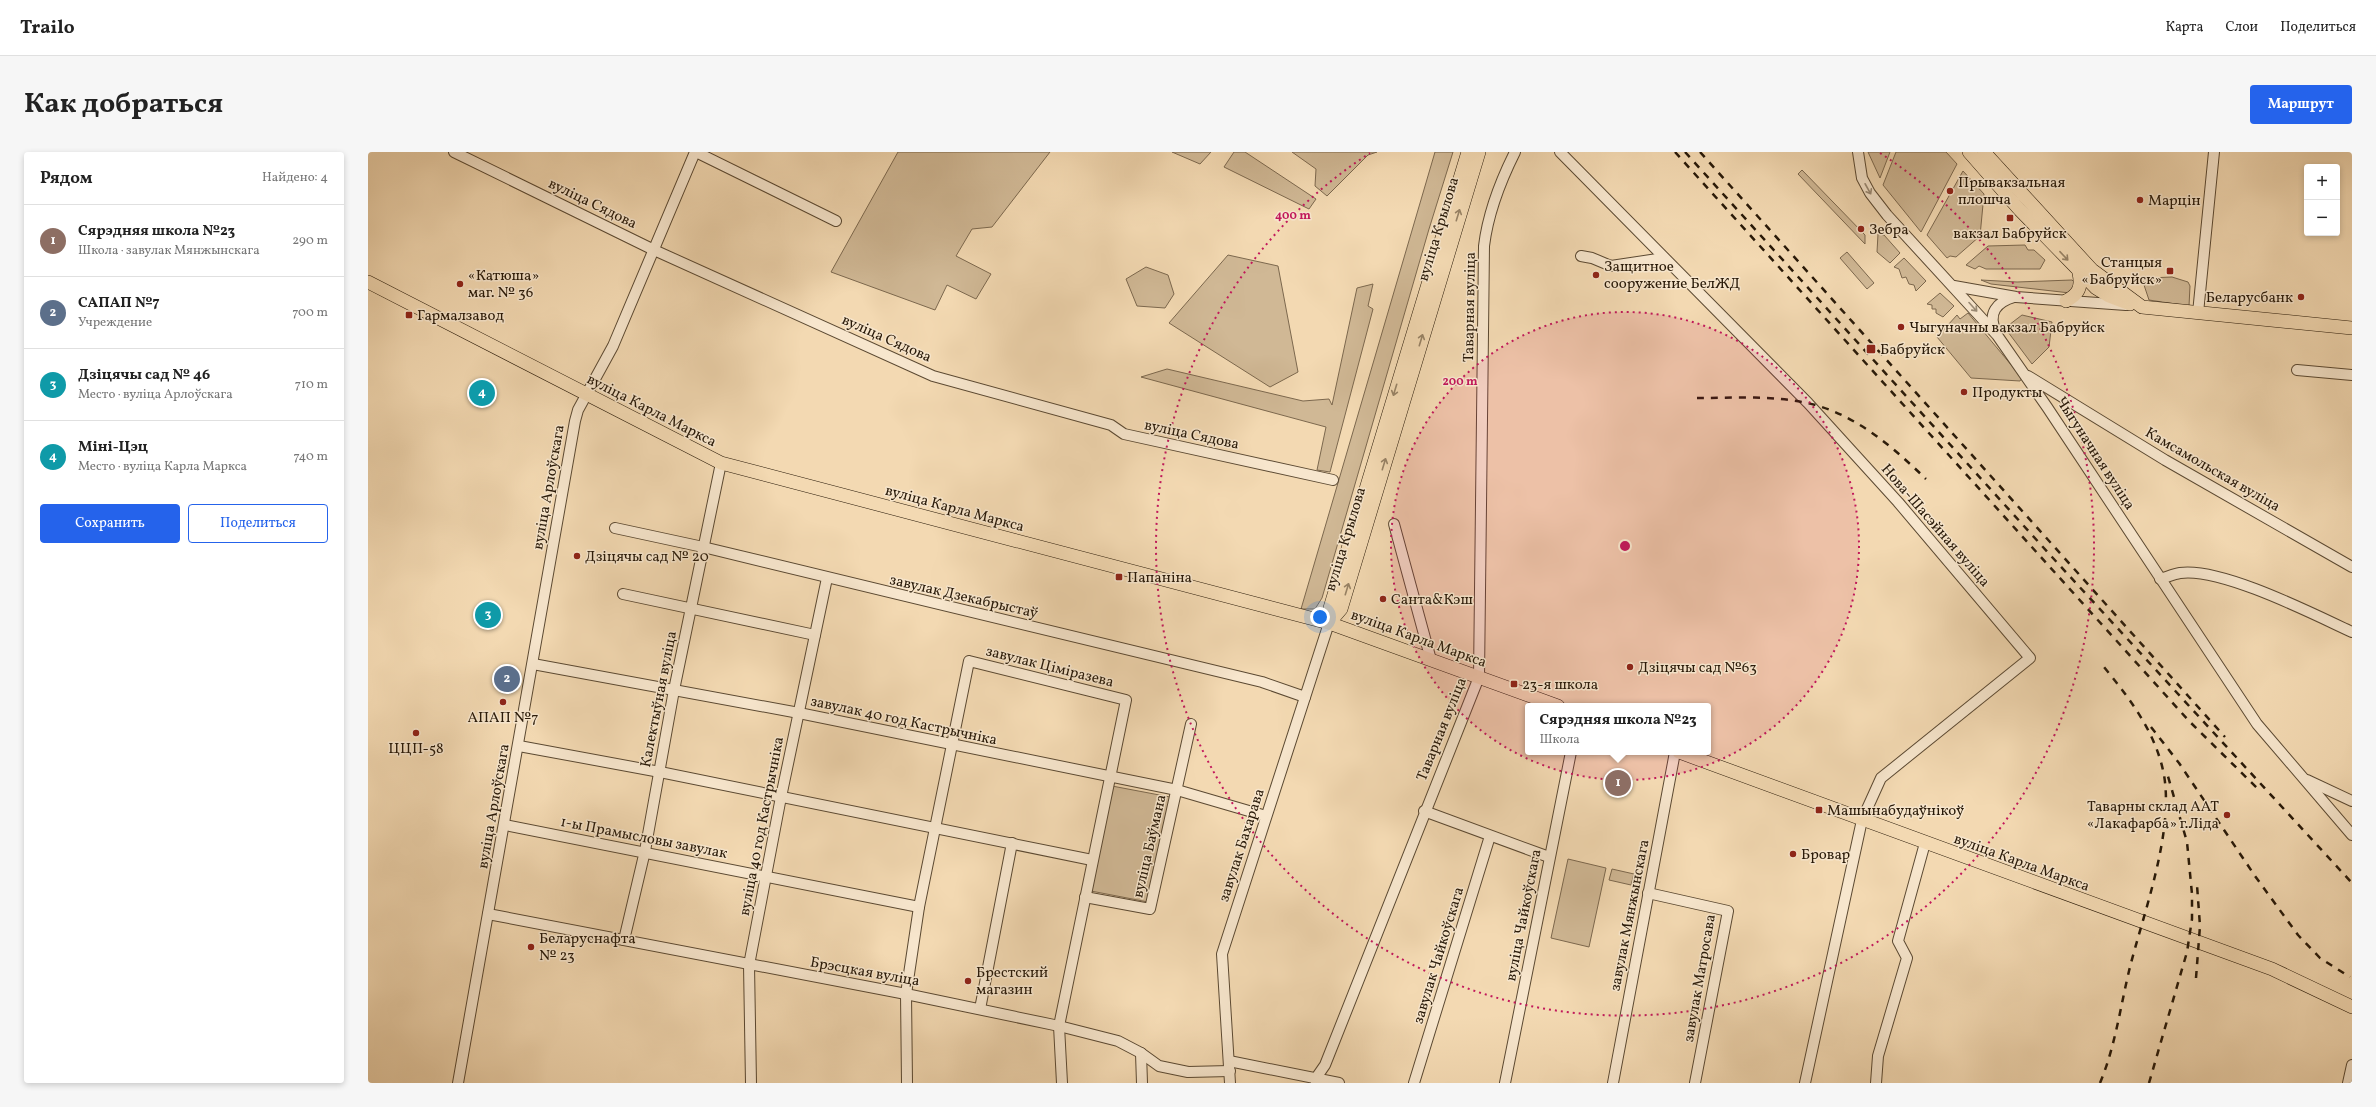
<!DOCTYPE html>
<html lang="ru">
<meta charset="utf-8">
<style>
:root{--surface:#fff;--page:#f6f6f6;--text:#222;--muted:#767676;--line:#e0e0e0;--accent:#2563eb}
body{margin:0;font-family:Vollkorn,serif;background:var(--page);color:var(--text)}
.controls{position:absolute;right:12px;top:12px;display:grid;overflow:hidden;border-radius:4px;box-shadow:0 2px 6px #0003}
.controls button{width:36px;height:36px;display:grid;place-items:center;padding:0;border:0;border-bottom:1px solid var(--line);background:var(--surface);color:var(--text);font:20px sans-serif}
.you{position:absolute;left:952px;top:465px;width:14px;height:14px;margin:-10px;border:3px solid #fff;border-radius:50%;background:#1a73e8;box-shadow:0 0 0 6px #1a73e833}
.badge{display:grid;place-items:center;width:26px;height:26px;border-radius:50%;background:var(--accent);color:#fff;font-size:13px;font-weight:700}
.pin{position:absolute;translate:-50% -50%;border:2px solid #fff;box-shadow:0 1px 4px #0006}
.popup{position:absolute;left:1157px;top:551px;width:186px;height:52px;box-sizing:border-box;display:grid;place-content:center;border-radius:4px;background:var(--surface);filter:drop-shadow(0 1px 3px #0005);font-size:13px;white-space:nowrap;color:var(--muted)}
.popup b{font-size:15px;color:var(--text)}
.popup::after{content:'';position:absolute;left:50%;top:100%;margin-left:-8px;border:8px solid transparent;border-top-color:var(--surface)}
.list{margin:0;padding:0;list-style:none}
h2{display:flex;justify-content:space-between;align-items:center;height:52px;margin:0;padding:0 16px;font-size:17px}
h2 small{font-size:13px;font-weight:400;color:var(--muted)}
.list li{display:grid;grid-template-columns:26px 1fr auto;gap:12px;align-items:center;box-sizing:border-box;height:72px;padding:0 16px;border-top:1px solid var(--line)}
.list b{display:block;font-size:15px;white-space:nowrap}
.list p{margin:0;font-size:13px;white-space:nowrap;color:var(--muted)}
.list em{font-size:13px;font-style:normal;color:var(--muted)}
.actions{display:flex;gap:8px;padding:12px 16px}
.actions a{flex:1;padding:9px 0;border:1px solid var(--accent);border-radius:4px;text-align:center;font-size:14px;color:var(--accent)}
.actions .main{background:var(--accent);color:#fff}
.map{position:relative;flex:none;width:1984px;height:931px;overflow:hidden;border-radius:4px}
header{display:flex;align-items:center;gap:24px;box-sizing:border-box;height:56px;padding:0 20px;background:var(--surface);border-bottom:1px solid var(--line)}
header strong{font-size:19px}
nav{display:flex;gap:22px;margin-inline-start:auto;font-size:14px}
.intro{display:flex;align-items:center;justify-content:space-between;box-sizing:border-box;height:96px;padding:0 24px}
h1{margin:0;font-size:28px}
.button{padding:10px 18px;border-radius:4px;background:var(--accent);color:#fff;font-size:14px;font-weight:700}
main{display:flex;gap:24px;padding:0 24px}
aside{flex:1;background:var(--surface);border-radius:4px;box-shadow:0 2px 6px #0003}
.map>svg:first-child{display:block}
.green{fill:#d0b895;stroke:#7c684e}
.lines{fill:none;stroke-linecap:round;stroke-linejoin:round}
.minor-casing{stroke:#5b4932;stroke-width:12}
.major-casing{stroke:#281908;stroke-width:14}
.minor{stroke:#f7e6cd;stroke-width:10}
.major{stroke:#f3d9b2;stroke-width:13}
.rail{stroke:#281908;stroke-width:2.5;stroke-dasharray:7 7;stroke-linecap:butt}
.oneway{stroke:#9a8a74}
.oneway2{stroke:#988366}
.ring{fill:none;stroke:#c2185b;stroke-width:2;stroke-dasharray:2 4}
.poi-dot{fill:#8f2418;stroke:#f7e6cd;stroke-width:1.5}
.labels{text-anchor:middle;stroke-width:3;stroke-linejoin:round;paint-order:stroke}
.poi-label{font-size:15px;fill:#281908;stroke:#f7e6cd;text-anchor:start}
.street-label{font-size:15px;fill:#281908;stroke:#f7e6cd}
.centre{fill:#c2185b;stroke:#f7e6cd;stroke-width:2}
.ring-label{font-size:12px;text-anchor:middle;font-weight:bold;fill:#c2185b;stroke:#f7e6cd;stroke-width:3;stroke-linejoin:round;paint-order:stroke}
</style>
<header>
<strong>Trailo</strong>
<nav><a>Карта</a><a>Слои</a><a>Поделиться</a></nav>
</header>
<div class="intro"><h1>Как добраться</h1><a class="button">Маршрут</a></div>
<main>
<aside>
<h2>Рядом<small>Найдено: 4</small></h2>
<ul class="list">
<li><span class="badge" style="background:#8d6e63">1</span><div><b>Сярэдняя школа №23</b><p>Школа · завулак Мянжынскага</p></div><em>290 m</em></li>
<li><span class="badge" style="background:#5c6f8a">2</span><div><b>САПАП №7</b><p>Учреждение</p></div><em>700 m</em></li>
<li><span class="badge" style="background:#0f9aa8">3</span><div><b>Дзіцячы сад № 46</b><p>Место · вуліца Арлоўскага</p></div><em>710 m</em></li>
<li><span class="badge" style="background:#0f9aa8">4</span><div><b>Міні-Цэц</b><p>Место · вуліца Карла Маркса</p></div><em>740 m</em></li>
</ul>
<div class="actions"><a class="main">Сохранить</a><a>Поделиться</a></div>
</aside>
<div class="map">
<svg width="1984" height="931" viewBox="0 0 1984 931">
<rect width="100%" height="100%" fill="#f3d9b2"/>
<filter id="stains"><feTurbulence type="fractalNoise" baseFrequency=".005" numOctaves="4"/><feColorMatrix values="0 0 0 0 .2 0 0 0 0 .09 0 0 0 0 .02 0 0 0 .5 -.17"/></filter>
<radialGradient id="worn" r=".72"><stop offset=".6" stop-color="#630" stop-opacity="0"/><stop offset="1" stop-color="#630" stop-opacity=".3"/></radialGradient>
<g class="green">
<polygon points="530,0 682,0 624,75 604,77 588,104 623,122 608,147 579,133 567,158 463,120"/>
<polygon points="804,0 843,0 832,12"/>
<polygon points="866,0 877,0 948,47 941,57 856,15"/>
<polygon points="924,0 1009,0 1000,3 959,44 947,34 948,17"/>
<polygon points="1067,0 1085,0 1061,77 954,446 947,457 933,457"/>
<polygon points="1500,0 1522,0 1512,26"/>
<polygon points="1528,0 1578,0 1589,12 1553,80 1515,33"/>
<polygon points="1434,18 1497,83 1497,92 1430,22"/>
<polygon points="1595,19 1616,42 1612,84 1588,105 1582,104 1579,106 1559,83"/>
<polygon points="1510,82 1516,83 1532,101 1522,111 1509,100"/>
<polygon points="1657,93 1660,98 1666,98 1677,108 1672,117 1618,117 1611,114 1607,117 1598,113 1620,94"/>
<polygon points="1479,100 1506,131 1499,137 1472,106"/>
<polygon points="860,103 910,114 930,220 902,235 801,171"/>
<polygon points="1536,106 1558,129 1548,139 1546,133 1541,132 1538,125 1534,126 1531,117 1526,115"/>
<polygon points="778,115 800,123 806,142 797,156 769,154 758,127"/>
<polygon points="1804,125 1820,130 1822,134 1821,154 1781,148 1775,130 1780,126"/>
<polygon points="1613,128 1649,130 1704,128 1707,131 1702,141 1623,132"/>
<polygon points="1005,132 1000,154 1005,157 962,320 949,318 958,275 773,225 799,217 935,249 961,247 964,253 989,136"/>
<polygon points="1572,141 1586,154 1575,165 1568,161 1568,157 1564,157 1564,153 1559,152"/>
<polygon points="1600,161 1654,226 1652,229 1603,226 1569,185 1589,163 1592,167"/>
<polygon points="1654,163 1684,170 1681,195 1664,212 1637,176"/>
<polygon points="744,634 802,645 780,750 723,739"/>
<polygon points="1200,707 1238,716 1221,795 1183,786"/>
<polygon points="1244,717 1266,722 1263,733 1241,728"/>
</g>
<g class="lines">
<g class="minor-casing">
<g id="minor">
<polyline points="86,0 286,98 565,224 743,273 756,282 965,328"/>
<polyline points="328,0 468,69"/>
<polyline points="1192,0 1440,251 1530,350 1662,506 1513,626 1494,668 1437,931"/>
<polyline points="1490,0 1494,26 1502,41 1519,63 1629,183 1679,255 1889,572 1984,683"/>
<polyline points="1213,104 1224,106 1243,114 1296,106"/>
<polyline points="1586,134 1648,145 1758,153"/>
<polyline points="1830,161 1846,0"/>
<path d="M1628,180C1619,161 1629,150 1646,145"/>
<polyline points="1929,218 1984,223"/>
<polyline points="1660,224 1797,308 1984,415"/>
<polyline points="1026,372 1063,508"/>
<polyline points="247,376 335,395 894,530 937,545"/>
<path d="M1792,427C1799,425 1806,422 1812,421C1853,415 1945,462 1984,480"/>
<polyline points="255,442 447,483"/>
<polyline points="165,512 431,561 809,638 898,664"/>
<polyline points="151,594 292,620 724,708"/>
<polyline points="1939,628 1984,649"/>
<polyline points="1056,659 1181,705"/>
<polyline points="137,673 551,755"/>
<polyline points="1280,741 1360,759 1327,931"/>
<polyline points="717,745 782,757 823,572"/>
<polyline points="120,762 538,842 691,874 750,889 773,901 791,914 820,920 862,919"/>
<polyline points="256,788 277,699 306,538 353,311"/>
<polyline points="612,857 644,691"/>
<polyline points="773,901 774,931"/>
<polyline points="861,909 971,931"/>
<polyline points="90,931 207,269 210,258 245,194 327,0"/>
<polyline points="383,931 381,813 413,645 459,426"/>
<polyline points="539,931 538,842 551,755 601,509 758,548 691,874 694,931"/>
<polyline points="862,931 854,802 961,471"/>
<path d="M948,931V926L957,913L1111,525L1116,94C1120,61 1132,30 1147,0"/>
<polyline points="1046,931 1122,684"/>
<polyline points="1137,931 1203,600"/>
<polyline points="1245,931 1307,600"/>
<polyline points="1508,931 1510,904 1539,806 1530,789 1557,691"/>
<polyline points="1980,931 1984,913"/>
</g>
</g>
<g class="major-casing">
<g id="major">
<polyline points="1601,0 1651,57 1728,136 1741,144 1762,152"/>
<polyline points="1616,0 1724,118 1774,155 1984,176"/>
<polyline points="0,130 353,311 961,471 1190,554"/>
<path d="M1698,149C1711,142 1714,135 1711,121"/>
<polyline points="961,471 973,457 1111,0"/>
<polyline points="961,471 962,456 1100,0"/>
<polyline points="1311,600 1904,817 1984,855"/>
</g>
</g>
<use href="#minor" class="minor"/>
<use href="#major" class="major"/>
<g class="rail">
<polyline points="1307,0 1821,569 1891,638"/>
<polyline points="1317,0 1684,405 1984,731"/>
<polyline points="1332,0 1857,585"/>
<path d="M1329,246C1365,246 1403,243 1439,251C1486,261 1525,295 1558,327"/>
<polyline points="1783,575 1811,611 1887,724 1930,783 1952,806 1982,825"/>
<polyline points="1828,826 1832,774 1829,733"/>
<path d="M1732,931C1747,895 1752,857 1761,819C1775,762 1806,682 1796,623C1788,581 1763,548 1736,515"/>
<polyline points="1781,931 1819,800 1824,767 1824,742 1819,690 1799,621"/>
</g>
</g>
<defs><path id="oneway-shaft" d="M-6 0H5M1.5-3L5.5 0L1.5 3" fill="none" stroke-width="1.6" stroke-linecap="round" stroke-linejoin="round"/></defs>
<g class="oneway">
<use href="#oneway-shaft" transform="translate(1500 37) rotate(61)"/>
<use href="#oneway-shaft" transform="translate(1605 155) rotate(48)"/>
</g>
<g class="oneway2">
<use href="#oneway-shaft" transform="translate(1090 63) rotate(-73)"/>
<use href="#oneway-shaft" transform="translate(1696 104) rotate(47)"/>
<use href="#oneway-shaft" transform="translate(1053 188) rotate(-73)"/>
<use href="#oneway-shaft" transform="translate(1027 238) rotate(107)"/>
<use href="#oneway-shaft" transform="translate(1016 312) rotate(-73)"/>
<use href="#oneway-shaft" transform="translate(979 437) rotate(-73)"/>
</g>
<circle cx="1257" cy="394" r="234" fill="#c2185b" fill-opacity=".12"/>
<g class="ring">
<circle cx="1257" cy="394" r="234"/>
<path d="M1512 1A469 469 0 1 1 1002 1"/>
</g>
<g class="poi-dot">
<circle cx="1582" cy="39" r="4"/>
<circle cx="1772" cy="48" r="4"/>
<rect x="1638" y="62" width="8" height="8" rx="2"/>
<circle cx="1493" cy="77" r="4"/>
<rect x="1798" y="115" width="8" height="8" rx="2"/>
<circle cx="1228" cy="123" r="4"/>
<circle cx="92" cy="132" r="4"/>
<circle cx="1933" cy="145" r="4"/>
<rect x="37" y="159" width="8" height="8" rx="2"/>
<circle cx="1533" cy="175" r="4"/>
<rect x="1498" y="192" width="10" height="10" rx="2"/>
<circle cx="1596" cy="240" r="4"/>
<circle cx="209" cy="404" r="4"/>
<rect x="747" y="421" width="8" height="8" rx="2"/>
<circle cx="1015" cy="447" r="4"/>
<circle cx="1262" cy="515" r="4"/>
<rect x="1142" y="528" width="8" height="8" rx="2"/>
<circle cx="135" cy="550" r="4"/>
<circle cx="48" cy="581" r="4"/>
<rect x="1447" y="654" width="8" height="8" rx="2"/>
<circle cx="1859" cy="663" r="4"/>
<circle cx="1425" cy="702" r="4"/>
<circle cx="163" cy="795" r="4"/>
<circle cx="600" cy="829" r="4"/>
</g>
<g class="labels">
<g class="poi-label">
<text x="1590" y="35">Прывакзальная<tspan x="1590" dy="17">плошча</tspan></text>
<text x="1780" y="53">Марцін</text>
<text x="1501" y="82">Зебра</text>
<text x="1642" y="86" text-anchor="middle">вакзал Бабруйск</text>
<text x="1794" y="115" text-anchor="end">Станцыя<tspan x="1794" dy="17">«Бабруйск»</tspan></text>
<text x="1236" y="119">Защитное<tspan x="1236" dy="17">сооружение БелЖД</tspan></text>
<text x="100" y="128">«Катюша»<tspan x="100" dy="17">маг. № 36</tspan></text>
<text x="1925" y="150" text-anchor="end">Беларусбанк</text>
<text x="49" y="168">Гармалзавод</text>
<text x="1541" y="180">Чыгуначны вакзал Бабруйск</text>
<text x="1512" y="202">Бабруйск</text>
<text x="1604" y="245">Продукты</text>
<text x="217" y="409">Дзіцячы сад № 20</text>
<text x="759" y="430">Папаніна</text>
<text x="1023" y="452">Санта&amp;Кэш</text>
<text x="1270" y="520">Дзіцячы сад №63</text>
<text x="1154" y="537">23-я школа</text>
<text x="135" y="570" text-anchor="middle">АПАП №7</text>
<text x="48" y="601" text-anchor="middle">ЦЦП-58</text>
<text x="1851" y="659" text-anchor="end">Таварны склад ААТ<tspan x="1851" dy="17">«Лакафарба» г.Ліда</tspan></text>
<text x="1459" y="663">Машынабудаўнікоў</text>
<text x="1433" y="707">Бровар</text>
<text x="171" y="791">Беларуснафта<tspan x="171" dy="17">№ 23</tspan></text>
<text x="608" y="825">Брестский<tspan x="608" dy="17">магазин</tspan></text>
</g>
<g class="street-label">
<text transform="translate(225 51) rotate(26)" y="5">вуліца Сядова</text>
<text transform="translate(1070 77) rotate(-73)" y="5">вуліца Крылова</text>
<text transform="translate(1101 155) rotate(-89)" y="5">Таварная вуліца</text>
<text transform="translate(519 186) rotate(24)" y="5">вуліца Сядова</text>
<text transform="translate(284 258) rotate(27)" y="5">вуліца Карла Маркса</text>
<text transform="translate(824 282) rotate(12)" y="5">вуліца Сядова</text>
<text transform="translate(1728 301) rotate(57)" y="5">Чыгуначная вуліца</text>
<text transform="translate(1845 317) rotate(30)" y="5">Камсамольская вуліца</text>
<text transform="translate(180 335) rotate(-80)" y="5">вуліца Арлоўскага</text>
<text transform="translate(587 356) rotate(15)" y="5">вуліца Карла Маркса</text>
<text transform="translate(1568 373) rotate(49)" y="5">Нова-Шасэйная вуліца</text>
<text transform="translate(977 387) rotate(-73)" y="5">вуліца Крылова</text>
<text transform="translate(596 444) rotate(13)" y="5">завулак Дзекабрыстаў</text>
<text transform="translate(1051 486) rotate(20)" y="5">вуліца Карла Маркса</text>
<text transform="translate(682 514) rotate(14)" y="5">завулак Ціміразева</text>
<text transform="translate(290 547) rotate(-79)" y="5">Калектыўная вуліца</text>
<text transform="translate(536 568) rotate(12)" y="5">завулак 40 год Кастрычніка</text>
<text transform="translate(1073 577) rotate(-68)" y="5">Таварная вуліца</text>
<text transform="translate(125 654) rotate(-80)" y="5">вуліца Арлоўскага</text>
<text transform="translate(393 674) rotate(-79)" y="5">вуліца 40 год Кастрычніка</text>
<text transform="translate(276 685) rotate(11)" y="5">1-ы Прамысловы завулак</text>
<text transform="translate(873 693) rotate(-72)" y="5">завулак Бахарава</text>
<text transform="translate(781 694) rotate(-77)" y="5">вуліца Баўмана</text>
<text transform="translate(1654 710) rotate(20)" y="5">вуліца Карла Маркса</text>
<text transform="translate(1155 763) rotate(-79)" y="5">вуліца Чайкоўскага</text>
<text transform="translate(1261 763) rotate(-79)" y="5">завулак Мянжынскага</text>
<text transform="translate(1070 803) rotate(-73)" y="5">завулак Чайкоўскага</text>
<text transform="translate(497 819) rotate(10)" y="5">Брэсцкая вуліца</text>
<text transform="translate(1331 826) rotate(-80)" y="5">завулак Матросава</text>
</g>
</g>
<circle cx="1257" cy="394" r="6" class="centre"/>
<g class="ring-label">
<text x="925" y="67">400 m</text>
<text x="1092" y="233">200 m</text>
</g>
<rect width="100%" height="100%" filter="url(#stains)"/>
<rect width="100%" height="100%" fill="url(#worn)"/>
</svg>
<div class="controls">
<button>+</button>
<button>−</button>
</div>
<div class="you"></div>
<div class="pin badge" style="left:1250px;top:631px;background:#8d6e63">1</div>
<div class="popup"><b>Сярэдняя школа №23</b>Школа</div>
<div class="pin badge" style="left:139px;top:527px;background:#5c6f8a">2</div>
<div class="pin badge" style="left:120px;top:463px;background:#0f9aa8">3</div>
<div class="pin badge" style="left:114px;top:241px;background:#0f9aa8">4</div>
</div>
</main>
